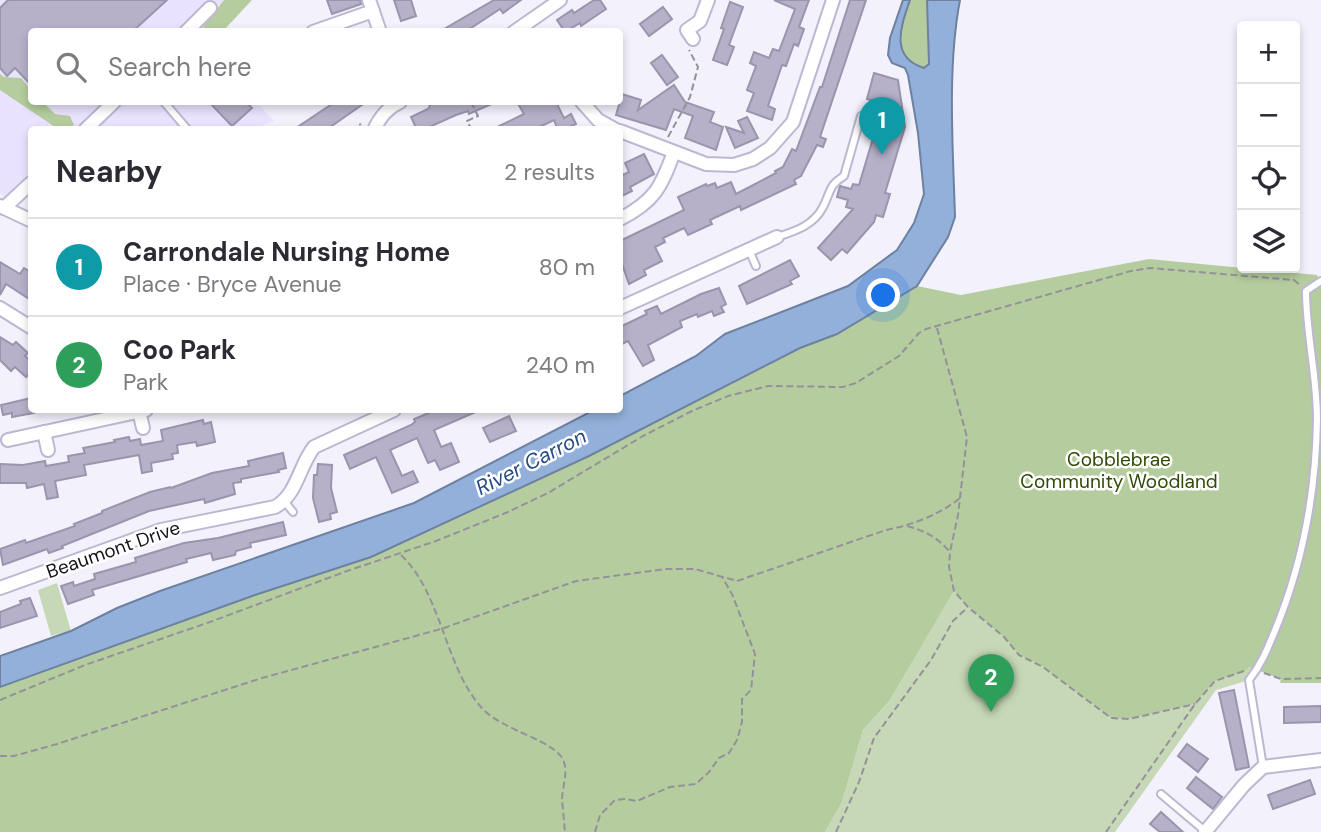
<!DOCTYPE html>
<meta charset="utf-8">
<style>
:root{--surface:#fff;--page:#f2f2f3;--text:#2b2b33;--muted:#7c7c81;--line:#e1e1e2;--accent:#ea580c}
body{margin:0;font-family:"DM Sans",sans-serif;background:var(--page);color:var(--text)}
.controls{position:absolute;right:21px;top:21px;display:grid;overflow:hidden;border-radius:7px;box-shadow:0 4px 10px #0003}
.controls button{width:63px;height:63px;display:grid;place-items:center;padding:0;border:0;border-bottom:2px solid var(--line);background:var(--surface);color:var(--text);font:35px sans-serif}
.you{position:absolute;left:884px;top:296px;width:24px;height:24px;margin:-18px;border:5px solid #fff;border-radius:50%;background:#1a73e8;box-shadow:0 0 0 10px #1a73e833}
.badge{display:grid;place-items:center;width:46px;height:46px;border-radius:50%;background:var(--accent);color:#fff;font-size:23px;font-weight:700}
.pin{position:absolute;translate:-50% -58px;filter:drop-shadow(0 2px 4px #0008)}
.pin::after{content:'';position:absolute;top:37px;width:24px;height:21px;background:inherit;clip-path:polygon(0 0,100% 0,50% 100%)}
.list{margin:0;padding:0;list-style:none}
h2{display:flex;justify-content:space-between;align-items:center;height:91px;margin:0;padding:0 28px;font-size:30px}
h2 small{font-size:23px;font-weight:400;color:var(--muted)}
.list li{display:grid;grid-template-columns:46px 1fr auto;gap:21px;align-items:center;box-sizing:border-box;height:98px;padding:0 28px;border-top:2px solid var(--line)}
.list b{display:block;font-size:26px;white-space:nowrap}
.list p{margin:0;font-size:23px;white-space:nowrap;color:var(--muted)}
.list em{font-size:23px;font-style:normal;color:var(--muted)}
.icon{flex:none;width:38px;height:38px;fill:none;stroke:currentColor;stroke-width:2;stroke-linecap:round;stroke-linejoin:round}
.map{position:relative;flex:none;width:1321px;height:832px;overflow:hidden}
.search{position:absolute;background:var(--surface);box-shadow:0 4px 10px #0003;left:28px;top:28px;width:595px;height:77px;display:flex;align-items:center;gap:18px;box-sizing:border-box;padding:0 24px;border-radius:7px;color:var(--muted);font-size:26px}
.panel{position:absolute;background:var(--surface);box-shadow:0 4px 10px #0003;left:28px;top:126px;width:595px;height:287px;border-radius:7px}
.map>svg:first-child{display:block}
.built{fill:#eae3ff}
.green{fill:#c7d8b6}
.forest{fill:#b5cd9e}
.water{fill:#93b0da;stroke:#6e81a1;stroke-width:2}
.building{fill:#b6b0c9;stroke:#9b94ad;stroke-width:2}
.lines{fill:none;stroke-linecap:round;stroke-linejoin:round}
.lane-casing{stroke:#beb7d1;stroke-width:10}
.street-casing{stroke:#beb7d1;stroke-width:16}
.path{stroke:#94919b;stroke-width:2;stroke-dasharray:7 3.5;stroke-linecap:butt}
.lane{stroke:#fff;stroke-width:6}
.street{stroke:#fff;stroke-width:12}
.labels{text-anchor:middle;stroke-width:5;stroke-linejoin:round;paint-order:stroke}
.park-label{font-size:19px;fill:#304b03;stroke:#fff}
.street-label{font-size:19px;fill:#16131c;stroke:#fff}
.water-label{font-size:21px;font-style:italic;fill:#264c81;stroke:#fff}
</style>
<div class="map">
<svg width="1321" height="832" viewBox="0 0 1321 832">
<rect width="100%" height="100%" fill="#f3f1fc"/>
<polygon class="built" points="0,0 233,0 204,31 32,32 32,102 256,102 274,121 251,130 32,130 31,184 13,202 0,194"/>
<g class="green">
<polygon points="57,583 71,631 51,636 38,590"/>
<polygon points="954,591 968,607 1004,637 1019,655 1043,667 1111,718 1129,719 1195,704 1215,681 1249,667 1257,670 1249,680 1216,690 1115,832 825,832 842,802 863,730 890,700"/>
</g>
<g class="forest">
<polygon points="224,0 252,0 223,31 200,31"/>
<path d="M910,0H927L929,64L924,68C889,57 901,26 910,0Z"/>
<polygon points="0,74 4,77 21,78 31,90 32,102 43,102 55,114 70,116 74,125 68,129 58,129 0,90"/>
<polygon points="1149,259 1317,275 1321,284 1321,683 1280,683 1281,679 1249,667 1245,671 1215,681 1195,704 1129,719 1111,718 1043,667 1019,655 1004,637 968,607 954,591 890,700 863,730 842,802 825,832 0,832 0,687 255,595 371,557 589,456 800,348 837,334 917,286 961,295"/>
</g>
<path class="water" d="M903,0H910C901,26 889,57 924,68L929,64L927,0H960C947,68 953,148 955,217L948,237L917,286L837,334L800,348L589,456L371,557L255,595L0,687V656L71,631L117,608L160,591L414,503L594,410H620V396L696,356L725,334L848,286L897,250L914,223L924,194L918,133L908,75L905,68L892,63L888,55L890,38Z"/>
<g class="building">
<polygon points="8,0 167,0 132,32 32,32 32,86 15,68 7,76 0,68 0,8"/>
<polygon points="327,0 360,0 361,4 332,14"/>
<polygon points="394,0 411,0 416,16 401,21"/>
<polygon points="494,0 521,0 503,13 500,9 465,32 439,32"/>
<polygon points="594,0 600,0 606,9 581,26 580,23 565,32 557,20 572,10 574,13"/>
<polygon points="774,0 809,0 799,27 804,29 798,46 794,44 786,66 782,65 768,106 775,109 772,120 747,111 754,93 747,90 756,66 750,63 754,52 769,58 773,49 779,51 795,9"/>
<polygon points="850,0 866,0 820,137 826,139 823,147 817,145 801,176 794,180 796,184 741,210 740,206 710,220 712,224 688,235 684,228 663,238 665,242 655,247 662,261 644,270 646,275 629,284 620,258 620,241 684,210 678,197 706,184 707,186 715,183 717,188 731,182 736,194 776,173 775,171 783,167 792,149 796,151 820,87 822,87"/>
<polygon points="730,2 743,7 729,45 734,47 727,65 713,60 724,29 721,28"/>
<polygon points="663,7 672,19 649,36 640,24"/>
<polygon points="662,55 678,77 667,85 651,63"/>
<polygon points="874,73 898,80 905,127 885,193 890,194 883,217 876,215 874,222 847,253 842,249 831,260 818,248 853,209 846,207 848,200 837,197 840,186 851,189 853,184 859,185 877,125 874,101 867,99"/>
<polygon points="674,85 685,102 714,112 710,122 723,127 716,150 685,138 693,116 674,109 666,130 616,115 622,94 641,100 638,110"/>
<polygon points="209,102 246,102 252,108 232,126"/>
<polygon points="335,102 366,102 326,130 293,130"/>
<polygon points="428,102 496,102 469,114 468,111 456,115 429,127 430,130 417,130 411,117 428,109 430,106"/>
<polygon points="517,102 556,102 564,118 571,114 576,124 571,126 573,130 558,130 554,120 533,130 491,130 524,114"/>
<polygon points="747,117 758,138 735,148 726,127 744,133 738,121"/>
<polygon points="644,154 654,174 630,187 632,191 620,197 620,168 623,175 629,172 625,163"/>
<polygon points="790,260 799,276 790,281 792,284 747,304 739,286"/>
<polygon points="0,262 20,274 24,268 32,273 32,301 6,284 0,295"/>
<polygon points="719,288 726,304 721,307 724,312 714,316 712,311 698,317 697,314 680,321 682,327 648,345 654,360 643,366 628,341 620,345 620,327 647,314 645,311 657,306 661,314 701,294"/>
<polygon points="0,337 13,345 16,342 28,353 25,356 32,362 32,371 26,377 15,367 11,371 0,360"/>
<polygon points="31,398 34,413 12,417 12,413 3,415 1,405"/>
<polygon points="436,410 480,410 434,430 441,447 451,443 459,462 440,470 435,460 428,463 417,438 390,450 402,476 413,471 418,482 392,493 376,457 350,469 344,455 411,425 415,422 414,419"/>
<polygon points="509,416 516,431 490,442 483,428"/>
<polygon points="203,420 204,424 211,422 215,442 197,446 196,442 177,445 178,453 172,454 173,459 151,463 152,471 142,473 139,455 84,465 86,475 55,481 58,497 47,499 44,484 27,488 26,483 0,483 0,464 23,465 45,461 46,466 69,462 68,456 85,453 83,448 115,442 114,440 129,437 130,441 140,439 141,445 163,441 161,430"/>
<polygon points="283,453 286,468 278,470 279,472 241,479 241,482 233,483 235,494 205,503 204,499 149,511 62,546 63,548 49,553 47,549 3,565 0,549 25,540 26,543 75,526 74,524 102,513 102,511 150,492 170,487 171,488 212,473 249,466 248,461"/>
<polygon points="318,464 332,465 331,488 337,512 330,514 331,519 319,522 313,498 314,475 317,475"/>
<polygon points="283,522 286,535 250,543 251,547 236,551 235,555 213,560 211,553 186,559 187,562 92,590 94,595 68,604 61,586 73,582 74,586 95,579 94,574 136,562 135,558 184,543 218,538"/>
<polygon points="30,598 37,616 0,628 0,612 21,604 20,601"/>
<polygon points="1234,690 1249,767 1236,770 1219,693"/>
<polygon points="1321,706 1321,722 1284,723 1284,707"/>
<polygon points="1187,744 1208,759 1198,772 1178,756"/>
<polygon points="1196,777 1222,797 1213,809 1187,788"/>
<polygon points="1310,780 1315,794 1273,809 1268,795"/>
<polygon points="1161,812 1183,832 1160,832 1150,824"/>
</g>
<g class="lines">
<g class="lane-casing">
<g id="lane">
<polyline points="164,102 188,130"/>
<path d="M777,237C796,231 814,225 823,207C831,192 828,186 844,176L861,116"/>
<polyline points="749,250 756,266"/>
<polyline points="285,502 293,512"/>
<path d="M1263,767L1249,680C1261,665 1267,650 1274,633C1302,566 1316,491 1317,419C1317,376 1306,333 1306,291L1321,281"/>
<polyline points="1161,794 1205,831"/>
</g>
</g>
<g class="street-casing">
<g id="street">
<polyline points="369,0 380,32"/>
<polyline points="186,32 210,8"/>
<polyline points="313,32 373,11"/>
<polyline points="514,32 560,0"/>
<polyline points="693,39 687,30 700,21 708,0"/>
<polyline points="582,102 598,120 616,130"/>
<polyline points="85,130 114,102"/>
<path d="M374,130C380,117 387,108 400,102"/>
<polyline points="620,131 706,164 734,165 753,159 770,148 793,122 833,0"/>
<polyline points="0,206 32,221"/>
<polyline points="4,208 32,182"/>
<path d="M620,219C655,201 661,187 674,152"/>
<polyline points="0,308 32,328"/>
<polyline points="620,308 777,237"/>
<polyline points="139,411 143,428"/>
<polyline points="44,432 48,450"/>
<polyline points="8,440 146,410"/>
<path d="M0,588L161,530L275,507C297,495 299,466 314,447L394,410"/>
<polyline points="1205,832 1244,785 1263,767 1321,760"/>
</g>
</g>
<g class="path">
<polyline points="471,102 478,116 467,121 472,130"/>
<polyline points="350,130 361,124"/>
<polyline points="668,137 690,97 698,67 689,50"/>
<polyline points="937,328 967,437 958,515 950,552 949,567 954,591 968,607 1004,637 1019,655 1043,667 1111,718 1129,719 1195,704"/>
<path d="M907,526C925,531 937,537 949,551"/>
<path d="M401,555C442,594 444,665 481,707C501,731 557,740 564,762C568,774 562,788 562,800C563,810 564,821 565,832"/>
<polyline points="1264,673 1281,679 1321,678"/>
<polyline points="0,700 85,665 210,622 347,571 436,541 508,512 548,493 643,436 692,411 728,396 768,386 843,387 856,383 899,356 919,333 926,329 1131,271 1150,268 1294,280 1300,285"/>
<path d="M0,756H14L57,744L262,678L441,629L576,581L666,569H695L737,581L886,530C912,525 939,515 960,498"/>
<polyline points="595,832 600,815 615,800 625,799 637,801 670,787 696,784 709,772 719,758 729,753 737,740 742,722 742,699 751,690 755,654 732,594 722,577"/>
<polyline points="836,832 859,782 874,738 931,660 953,621 967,608"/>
<polyline points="1106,832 1195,704 1215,681 1244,671"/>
</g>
<use href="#lane" class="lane"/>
<use href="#street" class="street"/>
</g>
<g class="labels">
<g class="park-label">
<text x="1119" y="466">Cobblebrae<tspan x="1119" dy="22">Community Woodland</tspan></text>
</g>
<g class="street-label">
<text transform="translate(113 549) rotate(-19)" y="7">Beaumont Drive</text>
</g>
<g class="water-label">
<text transform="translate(531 462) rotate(-27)" y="7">River Carron</text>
</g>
</g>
</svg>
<div class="controls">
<button>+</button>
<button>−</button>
<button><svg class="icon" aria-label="locate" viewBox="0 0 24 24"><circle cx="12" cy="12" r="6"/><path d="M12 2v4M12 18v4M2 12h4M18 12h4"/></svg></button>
<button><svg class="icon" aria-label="layers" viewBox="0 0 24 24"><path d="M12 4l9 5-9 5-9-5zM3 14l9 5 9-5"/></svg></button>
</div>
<div class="you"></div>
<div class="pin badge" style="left:882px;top:155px;background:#0f9aa8">1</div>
<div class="pin badge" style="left:991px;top:712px;background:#2e9e5b">2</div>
<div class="search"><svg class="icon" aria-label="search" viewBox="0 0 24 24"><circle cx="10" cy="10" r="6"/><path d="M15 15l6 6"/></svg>Search here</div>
<section class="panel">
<h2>Nearby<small>2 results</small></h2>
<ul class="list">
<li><span class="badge" style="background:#0f9aa8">1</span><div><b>Carrondale Nursing Home</b><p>Place · Bryce Avenue</p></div><em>80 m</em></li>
<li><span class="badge" style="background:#2e9e5b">2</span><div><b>Coo Park</b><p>Park</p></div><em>240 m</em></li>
</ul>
</section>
</div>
